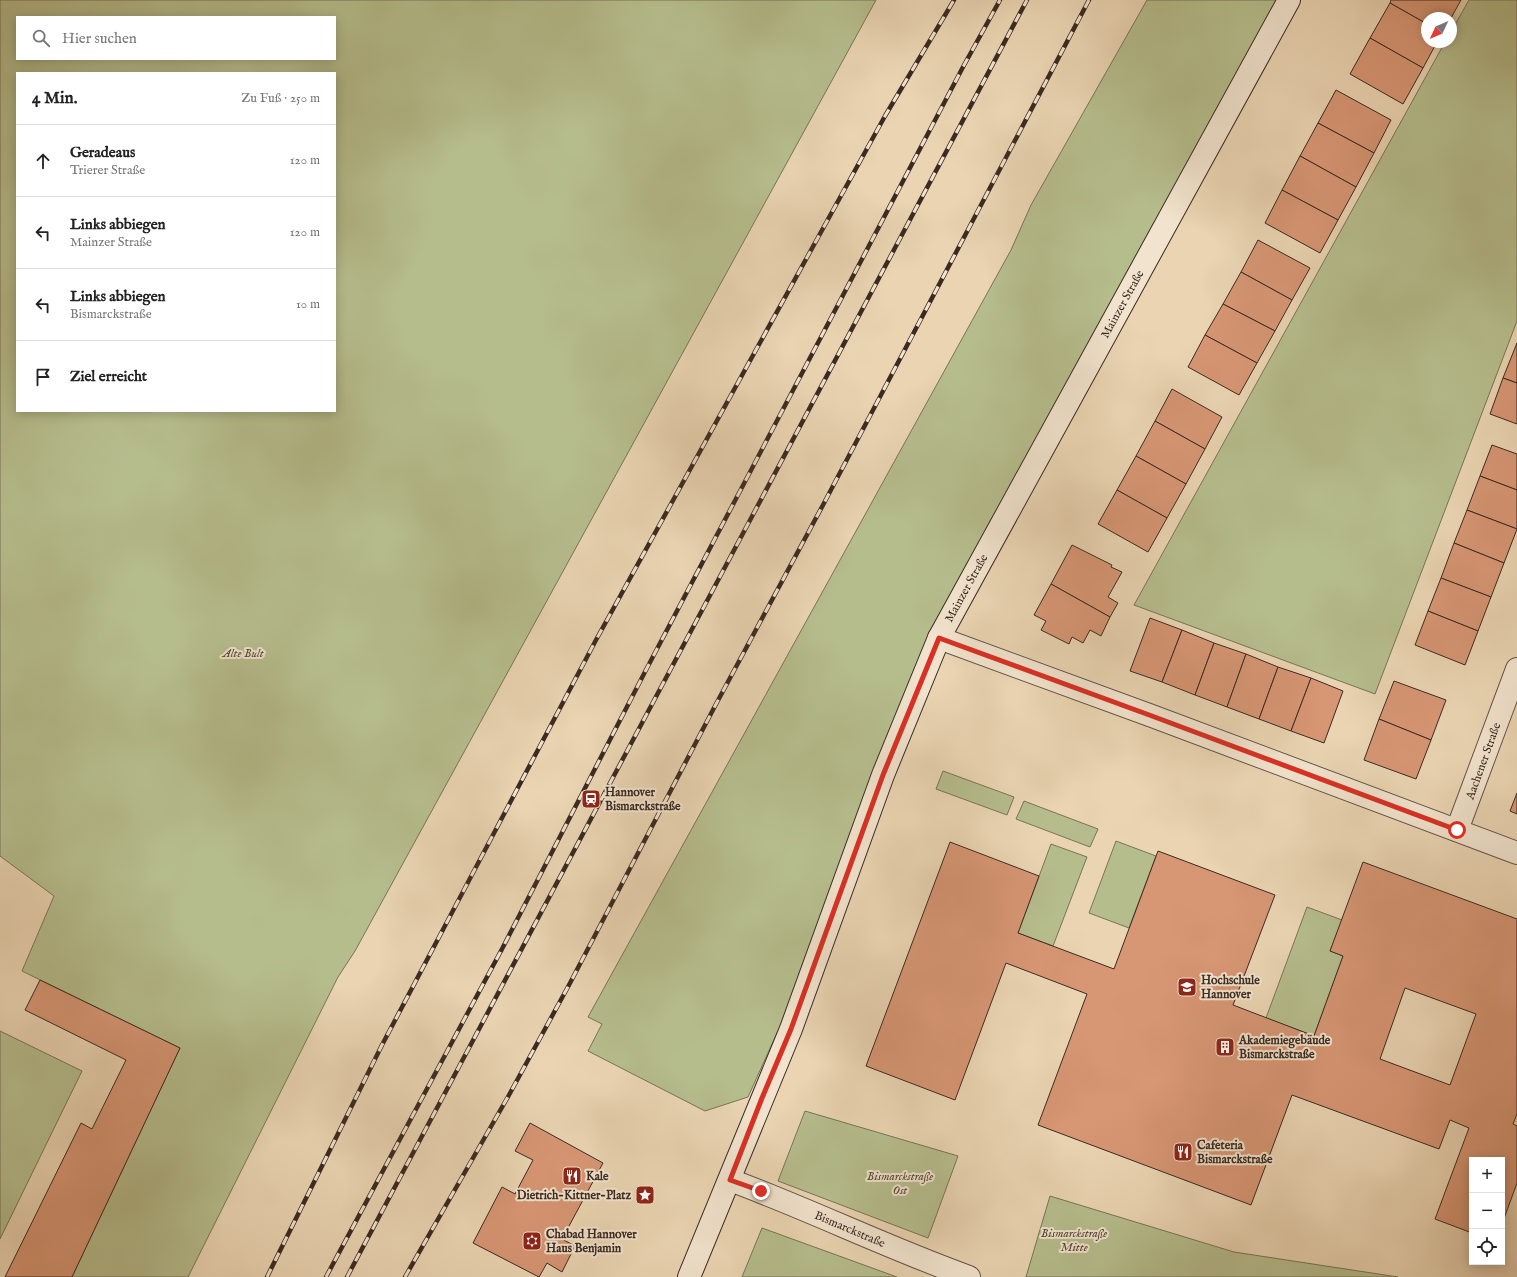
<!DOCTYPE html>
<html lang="de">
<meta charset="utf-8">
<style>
:root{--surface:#fff;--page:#f6f6f6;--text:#222;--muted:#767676;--line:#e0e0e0}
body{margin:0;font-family:"IM FELL English",serif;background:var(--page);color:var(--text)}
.controls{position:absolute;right:12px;bottom:12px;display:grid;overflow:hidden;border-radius:0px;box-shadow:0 2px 10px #0003}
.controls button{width:36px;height:36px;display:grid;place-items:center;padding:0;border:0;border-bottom:1px solid var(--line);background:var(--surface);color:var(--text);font:20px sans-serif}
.compass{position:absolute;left:1421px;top:12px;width:36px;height:36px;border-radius:50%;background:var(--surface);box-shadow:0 2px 10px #0003;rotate:226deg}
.stop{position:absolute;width:12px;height:12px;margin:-9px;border:3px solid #d93025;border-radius:50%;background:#fff}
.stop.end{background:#d93025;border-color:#fff;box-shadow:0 1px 4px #0008}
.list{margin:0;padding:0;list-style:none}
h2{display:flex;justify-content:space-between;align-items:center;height:52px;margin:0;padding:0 16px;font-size:17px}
h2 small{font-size:13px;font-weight:400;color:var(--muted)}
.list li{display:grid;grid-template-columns:26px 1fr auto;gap:12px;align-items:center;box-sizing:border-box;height:72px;padding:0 16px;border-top:1px solid var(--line)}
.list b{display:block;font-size:15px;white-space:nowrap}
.list p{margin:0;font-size:13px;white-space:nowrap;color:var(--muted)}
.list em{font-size:13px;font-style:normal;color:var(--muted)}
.icon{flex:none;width:22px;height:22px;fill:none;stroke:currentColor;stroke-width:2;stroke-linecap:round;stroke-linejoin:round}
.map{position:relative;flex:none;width:1517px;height:1277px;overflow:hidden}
.search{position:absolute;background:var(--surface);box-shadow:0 2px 10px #0003;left:16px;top:16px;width:320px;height:44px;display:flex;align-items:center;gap:10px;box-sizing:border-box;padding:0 14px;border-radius:0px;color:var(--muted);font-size:15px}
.panel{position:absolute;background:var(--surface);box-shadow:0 2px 10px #0003;left:16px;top:72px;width:320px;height:340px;border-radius:0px}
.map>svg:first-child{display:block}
.green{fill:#b6bd8d;stroke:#787458;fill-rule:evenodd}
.building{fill:#d79674;stroke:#3b2a23;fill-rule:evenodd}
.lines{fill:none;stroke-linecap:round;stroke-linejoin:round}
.street-casing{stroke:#675447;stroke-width:24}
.secondary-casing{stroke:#3b2a23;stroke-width:24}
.street{stroke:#f1e3cd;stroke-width:22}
.secondary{stroke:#f1e3cd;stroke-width:22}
.rail-casing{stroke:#3b2a23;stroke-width:4.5}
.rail{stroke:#f1e3cd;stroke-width:3;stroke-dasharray:9;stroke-linecap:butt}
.route{stroke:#d93025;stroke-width:5}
.labels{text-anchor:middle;stroke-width:4;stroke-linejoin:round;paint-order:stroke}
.street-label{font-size:12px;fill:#3b2a23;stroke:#f1e3cd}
.park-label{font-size:12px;font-style:italic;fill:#544738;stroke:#f1e3cd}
.poi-label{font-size:12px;font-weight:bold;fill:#3b2a23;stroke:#f1e3cd;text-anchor:start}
</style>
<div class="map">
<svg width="1517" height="1277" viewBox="0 0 1517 1277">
<rect width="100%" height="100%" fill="#ead4b2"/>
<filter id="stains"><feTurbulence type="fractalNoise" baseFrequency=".005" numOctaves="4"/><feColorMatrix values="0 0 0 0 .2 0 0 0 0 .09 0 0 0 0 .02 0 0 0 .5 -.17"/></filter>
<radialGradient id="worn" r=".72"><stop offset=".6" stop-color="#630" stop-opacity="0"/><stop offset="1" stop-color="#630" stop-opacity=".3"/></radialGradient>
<g class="green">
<path d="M0,0H876L355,951L338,977L188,1277H72L180,1048L22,971L54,896L0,856ZM17,17H335V59H17ZM17,73H335V411H17Z"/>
<polygon points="1147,0 1285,0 930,633 781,1024 748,1097 705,1111 588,1051 602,1024 588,1017 1011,250 1031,205"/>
<polygon points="1469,0 1517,0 1517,321 1375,694 1134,605 1445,42 1451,42 1451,32"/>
<polygon points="943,771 1014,797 1007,815 936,789"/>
<polygon points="1024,801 1098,829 1090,847 1016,819"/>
<polygon points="1116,841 1156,856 1129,928 1089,913"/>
<polygon points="1051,844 1087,857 1053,946 1018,933"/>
<polygon points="1307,907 1342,920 1330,951 1343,956 1314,1036 1266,1018"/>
<polygon points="0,1031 82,1071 0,1239"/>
<polygon points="805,1111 958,1156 928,1238 778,1181"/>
<polygon points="1050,1196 1234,1252 1398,1277 1026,1277"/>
<polygon points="762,1228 897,1277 742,1277"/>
</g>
<g class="building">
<polygon points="1391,0 1461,0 1451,18 1427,18 1427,24 1390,3"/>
<polygon points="1390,3 1427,24 1427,42 1437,42 1423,68 1370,38"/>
<polygon points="1370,38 1423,68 1403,104 1350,74"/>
<polygon points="1336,90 1391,120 1374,153 1318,123"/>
<polygon points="1318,123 1374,153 1356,187 1300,156"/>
<polygon points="1300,156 1356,187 1338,220 1282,190"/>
<polygon points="1282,190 1338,220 1320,253 1265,223"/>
<polygon points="1258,240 1310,268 1292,300 1241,272"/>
<polygon points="1241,272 1292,300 1275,331 1223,304"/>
<polygon points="1223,304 1275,331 1257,363 1205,335"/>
<polygon points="1205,335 1257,363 1239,395 1188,367"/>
<polygon points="1517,343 1517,383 1503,378"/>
<polygon points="1503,378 1517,383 1517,424 1490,414"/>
<polygon points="1172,389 1222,417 1205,449 1155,421"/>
<polygon points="1155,421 1205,449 1186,484 1136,456"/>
<polygon points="1492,445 1517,454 1517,490 1480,476"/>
<polygon points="1136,456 1186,484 1167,518 1117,490"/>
<polygon points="1480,476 1517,490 1517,529 1467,510"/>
<polygon points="1117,490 1167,518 1148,552 1098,524"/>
<polygon points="1467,510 1517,529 1504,563 1454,543"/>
<polygon points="1454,543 1504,563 1491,597 1441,578"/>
<polygon points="1072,545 1112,565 1111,567 1122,572 1108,597 1118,603 1110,617 1051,584"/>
<polygon points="1441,578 1491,597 1478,631 1428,611"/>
<polygon points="1051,584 1110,617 1101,636 1090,630 1083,643 1072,637 1069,644 1041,630 1046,621 1034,615"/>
<polygon points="1428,611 1478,631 1465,665 1415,645"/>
<polygon points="1150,618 1182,630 1162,682 1130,671"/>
<polygon points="1182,630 1214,643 1195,695 1162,682"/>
<polygon points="1214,643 1246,654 1227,707 1195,695"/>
<polygon points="1246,654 1278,667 1259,719 1227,707"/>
<polygon points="1278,667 1311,678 1291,731 1259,719"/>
<polygon points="1311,678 1343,691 1324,743 1291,731"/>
<polygon points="1394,681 1446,700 1431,740 1379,719"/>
<polygon points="1379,719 1431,740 1416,779 1364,760"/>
<polygon points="1517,793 1517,814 1510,811"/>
<path d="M950,842L1039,876L1018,933L1114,969L1158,851L1275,895L1233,1005L1314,1036L1343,956L1330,951L1363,862L1517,919V1114L1513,1124L1517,1126V1183L1502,1224V1160H1472V1233L1435,1219L1469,1128L1450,1120L1439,1149L1292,1095L1251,1205L1038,1125L1087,994L1006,963L955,1100L866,1066ZM1405,988L1476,1014L1450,1085L1380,1059Z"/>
<polygon points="40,980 180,1048 72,1277 5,1277 81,1123 92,1129 126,1060 25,1010"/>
<polygon points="530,1123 603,1163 562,1239 575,1246 562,1272 547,1263 539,1277 473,1243 502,1187 515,1194 533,1160 515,1151"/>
</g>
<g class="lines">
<g class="street-casing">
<g id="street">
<polyline points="939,638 1152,716 1517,853"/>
<polyline points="1457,830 1517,669"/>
<path d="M730,1180C811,1210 888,1248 969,1277"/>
</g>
</g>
<g class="secondary-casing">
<polyline id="secondary" points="689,1277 791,1029 883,775 939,638 1289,0"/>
</g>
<use href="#street" class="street"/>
<use href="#secondary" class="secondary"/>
<g class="rail-casing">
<g id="rail">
<polyline points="267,1277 382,1045 596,640 885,116 954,0"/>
<polyline points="326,1277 502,949 647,668 963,67 1000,0"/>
<polyline points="347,1277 1027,0"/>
<polyline points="405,1277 509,1095 569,985 715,706 823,505 1089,0"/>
</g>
</g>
<use href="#rail" class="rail"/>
</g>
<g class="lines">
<polyline class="route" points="761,1191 730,1180 762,1098 791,1029 883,775 939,638 1152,716 1457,830"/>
</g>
<defs>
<g id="station-square" transform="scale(1)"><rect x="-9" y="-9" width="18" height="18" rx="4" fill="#8f2418" stroke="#f1e3cd"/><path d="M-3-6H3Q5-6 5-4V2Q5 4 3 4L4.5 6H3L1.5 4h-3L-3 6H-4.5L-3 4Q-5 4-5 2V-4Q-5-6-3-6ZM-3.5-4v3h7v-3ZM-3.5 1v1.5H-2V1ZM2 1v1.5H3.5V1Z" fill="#fff"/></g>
<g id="university-square" transform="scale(1)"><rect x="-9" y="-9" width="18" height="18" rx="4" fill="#8f2418" stroke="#f1e3cd"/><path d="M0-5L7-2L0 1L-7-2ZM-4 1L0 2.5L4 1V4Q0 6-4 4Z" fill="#fff"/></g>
<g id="building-square" transform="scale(1)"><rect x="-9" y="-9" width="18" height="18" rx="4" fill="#8f2418" stroke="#f1e3cd"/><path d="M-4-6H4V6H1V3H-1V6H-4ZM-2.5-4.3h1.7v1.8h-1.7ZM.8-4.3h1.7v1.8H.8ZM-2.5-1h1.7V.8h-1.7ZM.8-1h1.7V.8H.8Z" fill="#fff"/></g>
<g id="restaurant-square" transform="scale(1)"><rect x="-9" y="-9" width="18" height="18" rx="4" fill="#8f2418" stroke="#f1e3cd"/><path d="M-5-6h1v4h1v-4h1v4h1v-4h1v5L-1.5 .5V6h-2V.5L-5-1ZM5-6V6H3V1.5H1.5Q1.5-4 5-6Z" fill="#fff"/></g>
<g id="sight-square" transform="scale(1)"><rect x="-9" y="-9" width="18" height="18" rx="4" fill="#8f2418" stroke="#f1e3cd"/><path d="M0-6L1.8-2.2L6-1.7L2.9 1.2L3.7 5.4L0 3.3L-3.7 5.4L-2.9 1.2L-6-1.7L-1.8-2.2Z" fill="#fff"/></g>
<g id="synagogue-square" transform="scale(1)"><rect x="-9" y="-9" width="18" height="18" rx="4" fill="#8f2418" stroke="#f1e3cd"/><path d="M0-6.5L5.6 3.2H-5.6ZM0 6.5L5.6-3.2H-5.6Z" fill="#fff"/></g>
</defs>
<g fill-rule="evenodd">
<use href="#station-square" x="591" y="799"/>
<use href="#university-square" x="1187" y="987"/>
<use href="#building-square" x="1225" y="1047"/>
<use href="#restaurant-square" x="1183" y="1152"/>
<use href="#restaurant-square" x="572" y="1176"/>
<use href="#sight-square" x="645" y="1195"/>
<use href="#synagogue-square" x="532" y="1241"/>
</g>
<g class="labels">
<g class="street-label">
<text transform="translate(1122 304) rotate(-61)" y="4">Mainzer Straße</text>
<text transform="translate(966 588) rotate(-61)" y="4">Mainzer Straße</text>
<text transform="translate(1483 761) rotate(-70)" y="4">Aachener Straße</text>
<text transform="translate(850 1229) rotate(23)" y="4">Bismarckstraße</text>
</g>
<g class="park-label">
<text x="243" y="657">Alte Bult</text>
<text x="900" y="1180">Bismarckstraße<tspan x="900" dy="14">Ost</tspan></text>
<text x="1074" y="1237">Bismarckstraße<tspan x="1074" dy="14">Mitte</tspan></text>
</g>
<g class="poi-label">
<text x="605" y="796">Hannover<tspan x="605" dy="14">Bismarckstraße</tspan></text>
<text x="1201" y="984">Hochschule<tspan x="1201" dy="14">Hannover</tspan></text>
<text x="1239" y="1044">Akademiegebäude<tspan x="1239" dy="14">Bismarckstraße</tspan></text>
<text x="1197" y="1149">Cafeteria<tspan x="1197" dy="14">Bismarckstraße</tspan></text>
<text x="586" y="1180">Kale</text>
<text x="631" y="1199" text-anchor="end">Dietrich-Kittner-Platz</text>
<text x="546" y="1238">Chabad Hannover<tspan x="546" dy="14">Haus Benjamin</tspan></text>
</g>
</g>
<rect width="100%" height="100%" filter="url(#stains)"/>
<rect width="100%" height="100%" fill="url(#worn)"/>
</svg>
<div class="controls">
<button>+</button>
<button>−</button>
<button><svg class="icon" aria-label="locate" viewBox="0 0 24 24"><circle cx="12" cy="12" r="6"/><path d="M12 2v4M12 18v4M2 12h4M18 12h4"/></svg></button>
</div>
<svg class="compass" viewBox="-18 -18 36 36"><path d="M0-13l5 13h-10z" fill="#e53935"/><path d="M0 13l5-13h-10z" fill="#767676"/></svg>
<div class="stop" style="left:1457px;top:830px"></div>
<div class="stop end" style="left:761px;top:1191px"></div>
<div class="search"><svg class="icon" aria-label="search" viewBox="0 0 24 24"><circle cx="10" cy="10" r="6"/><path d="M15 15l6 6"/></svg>Hier suchen</div>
<section class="panel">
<h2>4 Min.<small>Zu Fuß · 250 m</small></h2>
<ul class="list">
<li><svg class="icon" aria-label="ahead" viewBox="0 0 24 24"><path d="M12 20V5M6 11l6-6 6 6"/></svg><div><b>Geradeaus</b><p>Trierer Straße</p></div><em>120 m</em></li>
<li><svg class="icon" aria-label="left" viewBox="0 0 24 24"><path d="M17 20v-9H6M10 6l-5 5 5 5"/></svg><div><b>Links abbiegen</b><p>Mainzer Straße</p></div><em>120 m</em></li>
<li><svg class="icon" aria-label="left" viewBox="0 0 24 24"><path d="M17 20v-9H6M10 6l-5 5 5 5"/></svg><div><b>Links abbiegen</b><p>Bismarckstraße</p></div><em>10 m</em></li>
<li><svg class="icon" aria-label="arrive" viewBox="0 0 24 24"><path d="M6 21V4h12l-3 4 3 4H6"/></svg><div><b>Ziel erreicht</b></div></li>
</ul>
</section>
</div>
